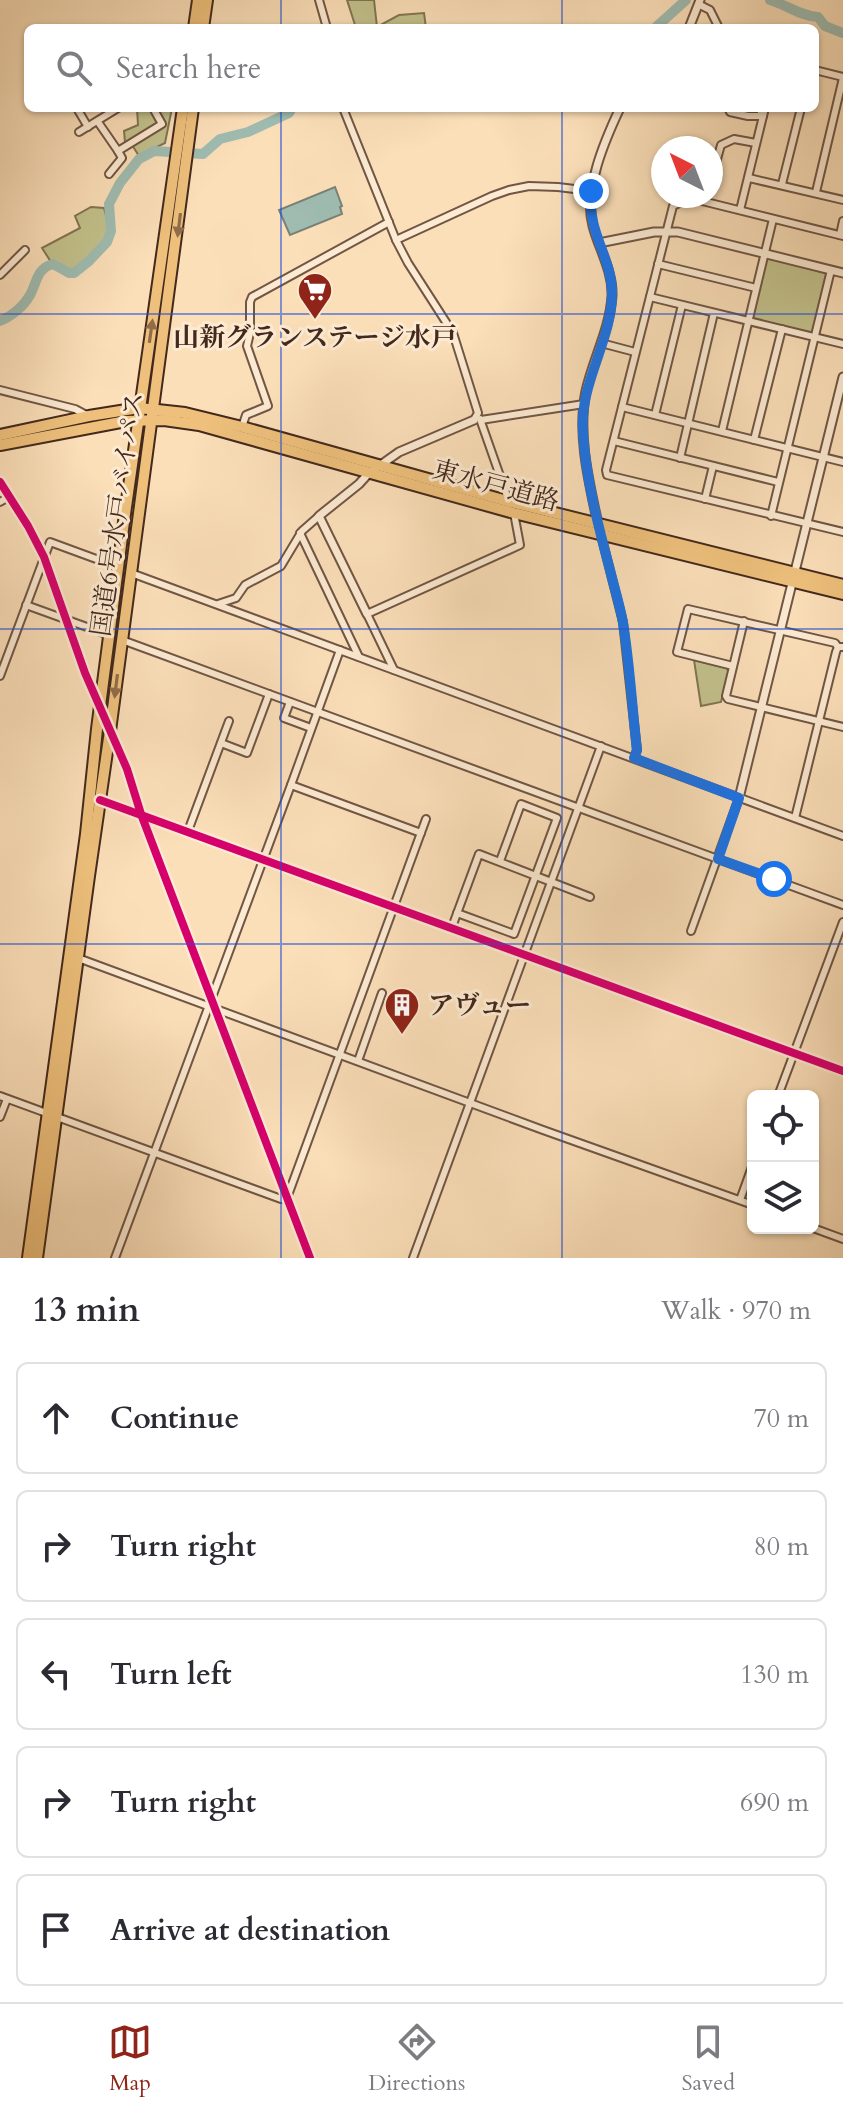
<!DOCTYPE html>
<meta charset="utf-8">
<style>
:root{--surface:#fff;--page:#f7f7f7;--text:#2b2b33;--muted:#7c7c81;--line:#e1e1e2;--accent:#8f2418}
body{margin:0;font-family:Cardo,"Noto Serif JP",serif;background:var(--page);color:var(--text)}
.controls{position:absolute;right:24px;bottom:24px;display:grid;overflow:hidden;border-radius:12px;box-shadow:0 2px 6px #0004}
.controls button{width:72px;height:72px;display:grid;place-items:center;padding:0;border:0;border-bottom:2px solid var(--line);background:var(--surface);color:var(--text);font:40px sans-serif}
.compass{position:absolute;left:651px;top:136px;width:72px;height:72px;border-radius:50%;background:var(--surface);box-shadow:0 2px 6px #0004;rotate:318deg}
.stop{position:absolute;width:24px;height:24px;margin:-18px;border:6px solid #1a73e8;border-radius:50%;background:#fff}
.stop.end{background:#1a73e8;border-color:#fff;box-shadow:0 2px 8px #0008}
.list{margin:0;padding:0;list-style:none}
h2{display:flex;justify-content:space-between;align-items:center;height:104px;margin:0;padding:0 32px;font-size:34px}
h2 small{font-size:26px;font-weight:400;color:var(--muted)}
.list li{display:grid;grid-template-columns:52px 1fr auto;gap:24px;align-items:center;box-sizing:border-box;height:112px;margin:0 16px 16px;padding:0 16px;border:2px solid var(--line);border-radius:12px}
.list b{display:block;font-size:30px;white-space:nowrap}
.list em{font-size:26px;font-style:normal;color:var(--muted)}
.icon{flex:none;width:44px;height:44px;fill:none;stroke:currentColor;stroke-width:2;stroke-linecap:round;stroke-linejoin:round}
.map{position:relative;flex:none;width:843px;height:1258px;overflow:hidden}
.search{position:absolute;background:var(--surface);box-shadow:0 2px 6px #0004;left:24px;right:24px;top:24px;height:88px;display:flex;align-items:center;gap:20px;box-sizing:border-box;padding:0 28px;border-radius:12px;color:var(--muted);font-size:30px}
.sheet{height:744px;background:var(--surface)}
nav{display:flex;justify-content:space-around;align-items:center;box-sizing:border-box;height:112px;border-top:2px solid var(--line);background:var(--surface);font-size:22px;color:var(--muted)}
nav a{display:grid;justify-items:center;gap:4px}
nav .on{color:var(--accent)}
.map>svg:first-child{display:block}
.green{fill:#c2c18c;stroke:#827554;stroke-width:2}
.water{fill:#9fbcb1;stroke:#7a8176;stroke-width:2}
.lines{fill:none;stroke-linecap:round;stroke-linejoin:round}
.river{stroke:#9fbcb1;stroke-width:10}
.minor-casing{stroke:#715644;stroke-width:10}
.tertiary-casing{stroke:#715644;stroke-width:11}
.trunk-casing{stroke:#43291d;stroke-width:14}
.minor{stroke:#fcead2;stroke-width:6}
.tertiary{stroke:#fcead2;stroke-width:7}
.trunk{stroke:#eec07c;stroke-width:10}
.cycleway-casing{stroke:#fcead2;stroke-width:13}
.cycleway{stroke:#d6006c;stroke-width:8}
.oneway{fill:#906d48}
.route{stroke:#1a73e8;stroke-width:10}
.grid{fill:none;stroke:#1d4ed8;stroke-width:2;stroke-opacity:0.55}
.labels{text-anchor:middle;stroke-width:6;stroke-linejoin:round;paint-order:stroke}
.poi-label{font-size:26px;font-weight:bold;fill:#43291d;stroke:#fcead2}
.street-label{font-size:26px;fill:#43291d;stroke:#fcead2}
</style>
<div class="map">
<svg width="843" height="1258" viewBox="0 0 843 1258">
<rect width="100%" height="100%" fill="#fbdfb9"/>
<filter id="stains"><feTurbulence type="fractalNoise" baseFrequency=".0025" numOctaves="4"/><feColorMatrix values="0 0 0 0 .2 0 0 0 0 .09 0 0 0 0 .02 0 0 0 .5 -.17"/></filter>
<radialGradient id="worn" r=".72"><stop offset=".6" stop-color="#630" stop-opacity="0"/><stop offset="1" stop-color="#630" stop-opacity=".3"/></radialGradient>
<g class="green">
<polygon points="347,0 374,0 377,27 399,15 424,13 426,28 356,28"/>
<polygon points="137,108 172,108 165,143 139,156 132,145 125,142 124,131 138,125"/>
<path d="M91,207L104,208C106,216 110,227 108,235C105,247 81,268 69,271L51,262L42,248L80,228L75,216Z"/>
<polygon points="769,258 825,273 827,276 813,332 810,334 754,321 751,317 765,260"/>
<polygon points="694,660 726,668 729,671 721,702 701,706"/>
</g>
<polygon class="water" points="335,187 342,206 340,207 342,214 290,235 279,210"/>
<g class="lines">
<g class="river">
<path d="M770,0C787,5 800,16 818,17L825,26L843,33"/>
<polyline points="655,28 686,0"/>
<path d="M0,321C12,316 24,306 30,295C37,282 37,268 53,264L69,273H74L89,261L107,242L111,231L109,204L120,183L139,159L154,151L203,154L220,139L248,132L289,113L292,108"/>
</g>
<g class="minor-casing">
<g id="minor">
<polyline points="319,0 327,28"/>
<polyline points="700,5 710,10 719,28"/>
<polyline points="815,70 843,77"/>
<polyline points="81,108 78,110 88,127"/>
<polyline points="343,108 396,240 408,263 453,333 478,413 474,420"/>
<polyline points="728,108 730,112 748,116 763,116 759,108"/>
<polyline points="98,122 118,151 162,124 153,108"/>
<polyline points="79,132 118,108"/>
<polyline points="109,174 122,158 118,151"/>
<polyline points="749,178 843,200"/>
<polyline points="711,180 721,145 734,139 756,143"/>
<polyline points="782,184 801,108"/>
<polyline points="816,192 843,78"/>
<polyline points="740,210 765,108"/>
<polyline points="840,235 843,221"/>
<polyline points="843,236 690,198 673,206 606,470 607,475 843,532"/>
<polyline points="396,240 492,196 509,190 529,186 558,187 591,191"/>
<polyline points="658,264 756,288"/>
<polyline points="0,275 25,250"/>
<polyline points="650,297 843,344"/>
<polyline points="601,343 635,352"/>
<polyline points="0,390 75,409 88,416"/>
<polyline points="622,407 843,462"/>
<polyline points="655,415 682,305"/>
<polyline points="480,419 506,493 507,501"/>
<polyline points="481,420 584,404"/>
<polyline points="242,427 246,415 268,406 247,346 250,333 250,302 252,297 389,222"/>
<polyline points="722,431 773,219"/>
<polyline points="754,440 782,329"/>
<polyline points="614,441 778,482"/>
<polyline points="680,458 714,313"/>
<polyline points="705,499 713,466"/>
<polyline points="0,502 9,497"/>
<polyline points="771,516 831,270"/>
<polyline points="300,533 359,657"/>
<polyline points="601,535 623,622 637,750 634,758"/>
<polyline points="131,573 843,836"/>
<polyline points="218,604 236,598 245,585 281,566 302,531 319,516"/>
<polyline points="26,605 109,635"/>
<polyline points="744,621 726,696 728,699 843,727"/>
<polyline points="122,640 843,905"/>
<polyline points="733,666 677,652 688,609 835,643 838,647"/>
<polyline points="394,670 367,614 520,545 514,513"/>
<polyline points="0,676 50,542 118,567"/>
<polyline points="290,702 284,718 311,728"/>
<polyline points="221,743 247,753 269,694"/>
<polyline points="291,785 421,833"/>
<polyline points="100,800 843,1071"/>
<polyline points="795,818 836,652 838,647 843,647"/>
<polyline points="188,831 229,721"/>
<polyline points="457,913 514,934 557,818 521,804 500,861"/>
<polyline points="452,927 479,854 590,897"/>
<polyline points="691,931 739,798"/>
<polyline points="78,958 543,1130 753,1205"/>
<polyline points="358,1061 382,993"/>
<polyline points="0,1096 281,1199 287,1198 426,819"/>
<polyline points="778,1096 843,922"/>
<polyline points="0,1117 7,1099"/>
<polyline points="740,1200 753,1164"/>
<polyline points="813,1228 843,1239"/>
<polyline points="115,1258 291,785 340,650"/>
<polyline points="413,1258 601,746"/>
</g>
</g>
<g class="tertiary-casing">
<g id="tertiary">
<polyline points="689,28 700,0"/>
<polyline points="599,243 654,232 678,232 843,273"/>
<polyline points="0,482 28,526 44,557 85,673 127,769 141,814 310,1258"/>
<path d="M598,524C589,482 577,434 586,391C593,359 610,329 612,296C613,271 599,249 593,226C583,190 605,140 620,108"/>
<polyline points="367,614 319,516 359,484 368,474 399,452 474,420"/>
<polyline points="739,798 843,377"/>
</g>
</g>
<g class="trunk-casing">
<g id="trunk">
<polyline points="194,28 198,0"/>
<polyline points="203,28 207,0"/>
<polyline points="0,435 89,416 139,408 185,413 242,427 507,501 843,585"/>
<polyline points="0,445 126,421 164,420 199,425 514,513 843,594"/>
<polyline points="28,1258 86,834 97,729 125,514 183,108"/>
<polyline points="37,1258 89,876 110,731 193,108"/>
</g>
</g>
<use href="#minor" class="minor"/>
<use href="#tertiary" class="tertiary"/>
<use href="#trunk" class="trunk"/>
<g class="cycleway-casing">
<g id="cycleway">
<polyline points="0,482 28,526 44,557 85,673 127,769 141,814 310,1258"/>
<polyline points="100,800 843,1071"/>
</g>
</g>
<use href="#cycleway" class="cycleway"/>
</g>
<defs><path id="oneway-solid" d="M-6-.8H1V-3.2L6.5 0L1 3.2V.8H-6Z" transform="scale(2)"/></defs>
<g class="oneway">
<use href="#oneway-solid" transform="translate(179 225) rotate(97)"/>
<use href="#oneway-solid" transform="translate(151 331) rotate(-82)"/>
<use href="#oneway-solid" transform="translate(116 686) rotate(97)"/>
</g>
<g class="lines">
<path class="route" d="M591,191C587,232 611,256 612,291C613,340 579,382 583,433C586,479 598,525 610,570C614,587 620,605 623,623C630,665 632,708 637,750L634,758L739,798L718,859L774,879"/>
</g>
<path class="grid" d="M281,0V28M562,0V28M281,108V1258M562,108V1258M0,314H843M0,629H843M0,944H843"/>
<defs>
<g id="supermarket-pin" transform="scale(1.8)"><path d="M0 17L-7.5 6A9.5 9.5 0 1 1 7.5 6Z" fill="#8f2418" stroke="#fcead2"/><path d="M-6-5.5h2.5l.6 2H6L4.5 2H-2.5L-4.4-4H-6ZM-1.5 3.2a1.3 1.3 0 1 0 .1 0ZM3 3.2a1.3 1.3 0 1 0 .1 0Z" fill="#fff"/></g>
<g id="building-pin" transform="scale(1.8)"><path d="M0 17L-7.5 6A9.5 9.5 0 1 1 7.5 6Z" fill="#8f2418" stroke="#fcead2"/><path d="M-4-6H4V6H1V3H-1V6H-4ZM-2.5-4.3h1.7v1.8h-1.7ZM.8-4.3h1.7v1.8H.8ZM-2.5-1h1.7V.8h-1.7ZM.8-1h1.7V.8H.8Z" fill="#fff"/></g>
</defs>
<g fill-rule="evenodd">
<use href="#supermarket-pin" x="315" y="290"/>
<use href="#building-pin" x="402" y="1005"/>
</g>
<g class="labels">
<g class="poi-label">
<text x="315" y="346">山新グランステージ水戸</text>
<text x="428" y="1014" text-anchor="start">アヴュー</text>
</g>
<g class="street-label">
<text transform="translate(496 485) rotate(15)" y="9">東水戸道路</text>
<text transform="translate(117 514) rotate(-82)" y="9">国道6号水戸バイパス</text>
</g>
</g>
<rect width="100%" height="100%" filter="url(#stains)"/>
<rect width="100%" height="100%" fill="url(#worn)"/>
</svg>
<div class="controls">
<button><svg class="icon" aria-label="locate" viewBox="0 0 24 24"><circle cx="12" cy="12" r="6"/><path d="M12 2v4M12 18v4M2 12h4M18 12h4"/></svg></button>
<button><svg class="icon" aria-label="layers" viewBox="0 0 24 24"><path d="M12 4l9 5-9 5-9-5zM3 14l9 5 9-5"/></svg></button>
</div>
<svg class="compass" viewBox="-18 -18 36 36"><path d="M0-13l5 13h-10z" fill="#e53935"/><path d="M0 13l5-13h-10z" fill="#7c7c81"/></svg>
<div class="stop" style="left:774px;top:879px"></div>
<div class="stop end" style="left:591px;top:191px"></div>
<div class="search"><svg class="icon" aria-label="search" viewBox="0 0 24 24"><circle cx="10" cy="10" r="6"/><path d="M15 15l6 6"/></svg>Search here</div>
</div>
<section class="sheet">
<h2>13 min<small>Walk · 970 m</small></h2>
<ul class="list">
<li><svg class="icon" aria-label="ahead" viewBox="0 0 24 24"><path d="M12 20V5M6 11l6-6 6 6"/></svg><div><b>Continue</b></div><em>70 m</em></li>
<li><svg class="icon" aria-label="right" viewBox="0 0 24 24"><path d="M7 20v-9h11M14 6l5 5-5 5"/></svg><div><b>Turn right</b></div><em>80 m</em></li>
<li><svg class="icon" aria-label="left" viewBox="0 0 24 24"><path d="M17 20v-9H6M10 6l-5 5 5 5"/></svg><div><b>Turn left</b></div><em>130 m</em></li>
<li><svg class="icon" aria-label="right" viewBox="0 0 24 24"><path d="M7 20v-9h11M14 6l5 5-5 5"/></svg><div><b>Turn right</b></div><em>690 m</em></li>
<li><svg class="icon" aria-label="arrive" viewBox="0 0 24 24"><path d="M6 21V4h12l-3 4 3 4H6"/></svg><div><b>Arrive at destination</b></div></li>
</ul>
</section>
<nav>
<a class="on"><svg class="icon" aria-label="map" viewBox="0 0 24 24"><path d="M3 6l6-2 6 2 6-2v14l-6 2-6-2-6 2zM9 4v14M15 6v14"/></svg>Map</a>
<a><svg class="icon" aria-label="directions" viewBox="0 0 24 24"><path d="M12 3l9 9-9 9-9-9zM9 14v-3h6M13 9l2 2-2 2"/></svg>Directions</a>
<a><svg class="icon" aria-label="saved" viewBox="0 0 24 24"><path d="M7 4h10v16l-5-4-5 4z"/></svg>Saved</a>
</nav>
